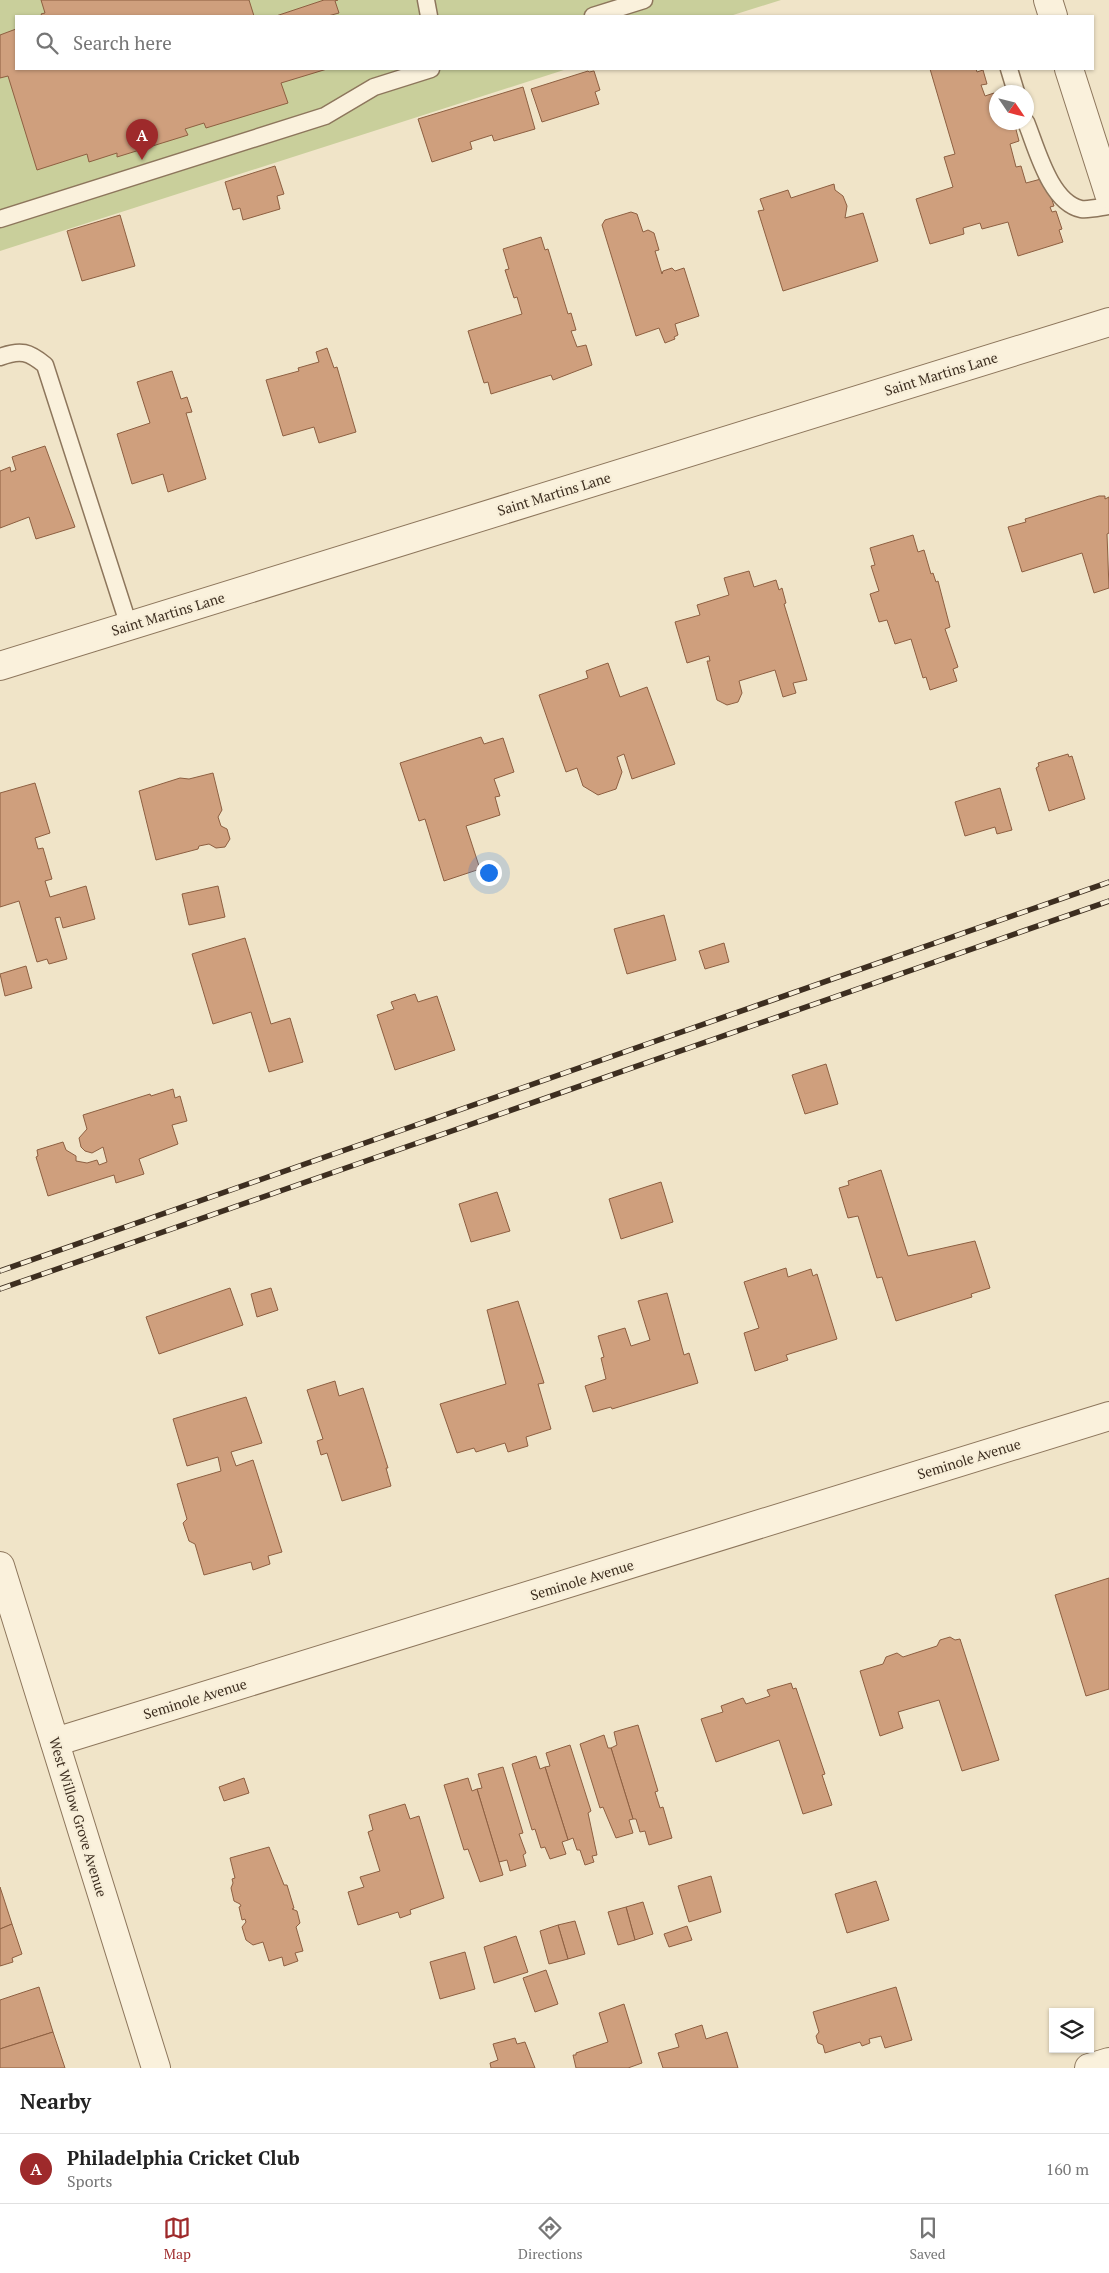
<!DOCTYPE html>
<style>
:root{--surface:#fff;--page:#f6f6f6;--text:#222;--muted:#767676;--line:#e0e0e0;--accent:#9e2a2b}
body{margin:0;font-family:"PT Serif",serif;background:var(--page);color:var(--text)}
.controls{position:absolute;right:15px;bottom:15px;display:grid;overflow:hidden;border-radius:0px;box-shadow:0 1px 4px #0004}
.controls button{width:45px;height:45px;display:grid;place-items:center;padding:0;border:0;border-bottom:1px solid var(--line);background:var(--surface);color:var(--text);font:25px sans-serif}
.compass{position:absolute;left:989px;top:85px;width:45px;height:45px;border-radius:50%;background:var(--surface);box-shadow:0 1px 4px #0004;rotate:125deg}
.you{position:absolute;left:488px;top:872px;width:18px;height:18px;margin:-12px;border:4px solid #fff;border-radius:50%;background:#1a73e8;box-shadow:0 0 0 8px #1a73e833}
.badge{display:grid;place-items:center;width:32px;height:32px;border-radius:50%;background:var(--accent);color:#fff;font-size:16px;font-weight:700}
.pin{position:absolute;translate:-50% -41px;filter:drop-shadow(0 1px 2px #0008)}
.pin::after{content:'';position:absolute;top:26px;width:18px;height:15px;background:inherit;clip-path:polygon(0 0,100% 0,50% 100%)}
.list{margin:0;padding:0;list-style:none}
h2{display:flex;justify-content:space-between;align-items:center;height:65px;margin:0;padding:0 20px;font-size:21px}
h2 small{font-size:16px;font-weight:400;color:var(--muted)}
.list li{display:grid;grid-template-columns:32px 1fr auto;gap:15px;align-items:center;box-sizing:border-box;height:70px;padding:0 20px;border-top:1px solid var(--line)}
.list b{display:block;font-size:19px;white-space:nowrap}
.list p{margin:0;font-size:16px;white-space:nowrap;color:var(--muted)}
.list em{font-size:16px;font-style:normal;color:var(--muted)}
.icon{flex:none;width:28px;height:28px;fill:none;stroke:currentColor;stroke-width:2;stroke-linecap:round;stroke-linejoin:round}
.map{position:relative;flex:none;width:1109px;height:2068px;overflow:hidden}
.search{position:absolute;background:var(--surface);box-shadow:0 1px 4px #0004;left:15px;right:15px;top:15px;height:55px;display:flex;align-items:center;gap:12px;box-sizing:border-box;padding:0 18px;border-radius:0px;color:var(--muted);font-size:19px}
.sheet{height:135px;background:var(--surface)}
nav{display:flex;justify-content:space-around;align-items:center;box-sizing:border-box;height:70px;border-top:1px solid var(--line);background:var(--surface);font-size:14px;color:var(--muted)}
nav a{display:grid;justify-items:center;gap:2px}
nav .on{color:var(--accent)}
.map>svg:first-child{display:block}
.grass{fill:#c9cf9b}
.building{fill:#cf9f7d;stroke:#8d5f41}
.lines{fill:none;stroke-linecap:round;stroke-linejoin:round}
.service-casing{stroke:#8d765c;stroke-width:19}
.minor-casing{stroke:#8d765c;stroke-width:30}
.service{stroke:#faf1dc;stroke-width:16}
.minor{stroke:#faf1dc;stroke-width:28}
.rail-casing{stroke:#3d2e20;stroke-width:5.5}
.rail{stroke:#f7eed8;stroke-width:4;stroke-dasharray:11;stroke-linecap:butt}
.labels{text-anchor:middle;stroke-width:4.5;stroke-linejoin:round;paint-order:stroke}
.street-label{font-size:14px;fill:#3d2e20;stroke:#f7eed8}
</style>
<div class="map">
<svg width="1109" height="2068" viewBox="0 0 1109 2068">
<rect width="100%" height="100%" fill="#f0e4c8"/>
<polygon class="grass" points="0,0 781,0 730,16 16,16 16,69 567,69 0,251"/>
<g class="building">
<polygon points="41,0 249,0 254,16 42,16 41,14 45,13"/>
<polygon points="324,0 338,0 335,1 339,13 328,16 276,16"/>
<polygon points="16,29 16,69 327,69 281,83 288,103 206,128 204,123 185,129 188,135 117,157 117,153 89,162 87,154 37,170 8,76 0,78 0,35"/>
<polygon points="930,69 976,69 977,72 983,70 987,84 981,85 985,96 994,93 996,104 996,122 1014,122 1019,141 1010,144 1016,167 1021,166 1026,183 1041,179 1046,182 1054,206 1050,207 1052,212 1056,211 1062,229 1059,230 1063,242 1018,256 1008,222 982,229 980,223 963,228 964,234 930,244 916,199 953,187 944,157 955,154"/>
<polygon points="588,71 589,72 594,71 600,90 595,92 599,104 542,122 531,89"/>
<polygon points="523,87 535,129 494,141 492,135 470,142 472,149 432,162 418,119"/>
<polygon points="275,166 284,194 277,196 280,209 243,220 240,208 233,210 225,182"/>
<polygon points="834,184 835,190 843,196 847,206 845,218 863,213 878,261 783,291 758,211 764,210 760,199 788,190 791,198"/>
<polygon points="631,212 637,214 643,232 648,230 654,233 659,250 655,251 662,274 663,271 672,268 675,271 684,268 699,316 675,324 678,335 674,337 675,339 665,343 659,328 636,336 602,225 605,220"/>
<polygon points="120,215 135,266 82,281 67,231"/>
<polygon points="541,237 545,250 548,249 568,314 571,313 576,330 571,331 577,347 586,345 592,365 553,380 551,375 491,394 488,382 484,383 468,331 522,314 517,297 514,298 505,270 509,269 503,249"/>
<polygon points="327,348 334,368 337,367 356,432 319,443 314,427 283,436 266,380 299,371 298,368 319,362 316,352"/>
<polygon points="172,371 181,399 187,397 192,412 186,413 206,479 168,492 163,474 132,484 117,434 150,423 137,382"/>
<polygon points="45,446 75,527 36,539 29,517 0,528 0,471 10,467 11,472 16,470 12,457"/>
<polygon points="1099,496 1105,496 1105,499 1109,497 1109,533 1107,534 1109,588 1094,593 1082,553 1022,572 1008,527 1026,522 1025,519"/>
<polygon points="913,535 918,552 924,550 931,574 933,573 936,582 938,581 950,627 945,629 958,667 953,669 957,681 930,690 926,677 923,678 911,639 895,644 887,620 879,622 870,594 879,591 871,566 875,565 870,548"/>
<polygon points="749,571 754,587 776,580 779,590 782,588 786,603 784,604 807,680 793,683 796,693 783,697 775,670 739,681 742,693 738,702 727,705 717,700 707,661 710,661 709,656 687,663 675,622 700,615 697,605 729,595 724,578"/>
<polygon points="608,663 620,697 647,687 675,764 632,779 624,754 617,757 622,772 616,789 598,795 583,786 577,768 566,772 539,695 588,678 586,671"/>
<polygon points="481,737 484,744 503,738 514,772 494,779 500,796 495,797 500,815 466,826 480,869 444,881 425,819 419,821 400,763"/>
<polygon points="1068,754 1069,757 1072,756 1085,799 1049,811 1036,768 1039,766 1038,763"/>
<polygon points="213,773 222,810 218,817 221,826 227,829 230,839 225,847 216,848 209,844 199,846 198,849 156,860 139,791 180,778 189,779"/>
<polygon points="35,783 50,833 35,838 38,849 43,848 52,879 45,881 50,897 86,886 95,919 63,928 60,917 55,918 67,959 49,964 47,959 37,962 19,901 0,907 0,793"/>
<polygon points="1000,788 1012,830 997,834 995,827 965,836 955,802"/>
<polygon points="218,886 225,917 189,925 182,894"/>
<polygon points="664,915 676,960 627,974 614,929"/>
<polygon points="245,938 271,1024 290,1018 303,1062 269,1072 251,1012 213,1024 192,954"/>
<polygon points="724,943 729,962 705,969 699,951"/>
<polygon points="26,966 32,988 5,996 0,974"/>
<polygon points="415,994 418,1002 437,996 455,1050 395,1070 377,1015 394,1009 391,1002"/>
<polygon points="826,1064 838,1104 805,1114 792,1075"/>
<polygon points="173,1089 175,1098 180,1096 187,1121 172,1125 178,1144 139,1159 144,1174 116,1183 114,1175 48,1196 36,1157 38,1156 37,1150 63,1142 66,1150 76,1156 76,1161 87,1163 97,1160 99,1165 107,1162 103,1147 92,1153 85,1151 81,1147 79,1138 87,1129 83,1115 150,1094 151,1096"/>
<polygon points="881,1170 908,1256 975,1241 990,1288 971,1294 972,1297 896,1321 882,1277 877,1278 858,1216 848,1218 839,1188 849,1185 848,1181"/>
<polygon points="661,1182 673,1222 621,1239 609,1199"/>
<polygon points="497,1192 510,1231 471,1242 459,1204"/>
<polygon points="786,1268 788,1277 811,1269 813,1276 817,1274 837,1339 786,1355 788,1360 755,1371 744,1333 759,1328 744,1282"/>
<polygon points="230,1288 243,1325 159,1354 146,1317"/>
<polygon points="271,1288 278,1310 257,1317 251,1294"/>
<polygon points="667,1293 684,1355 689,1353 698,1383 612,1409 611,1407 593,1412 585,1386 606,1379 601,1358 604,1357 598,1336 625,1328 631,1346 650,1340 638,1301"/>
<polygon points="518,1301 544,1383 538,1384 551,1429 526,1437 528,1446 508,1452 505,1443 476,1452 474,1448 457,1453 440,1404 506,1384 487,1310"/>
<polygon points="335,1381 339,1396 363,1388 388,1468 386,1468 391,1486 342,1501 327,1453 321,1455 317,1441 323,1439 307,1390"/>
<polygon points="246,1397 262,1443 231,1452 236,1466 253,1460 282,1552 268,1556 270,1564 253,1570 251,1562 204,1575 195,1544 189,1541 183,1523 187,1519 177,1484 221,1471 218,1457 187,1466 173,1419"/>
<polygon points="1109,1578 1109,1689 1086,1696 1055,1595"/>
<polygon points="950,1637 955,1640 960,1639 999,1760 962,1771 939,1700 898,1712 903,1728 880,1736 860,1671 883,1664 886,1657 897,1653 903,1657 937,1646 940,1640"/>
<polygon points="791,1683 793,1689 796,1688 825,1774 822,1775 832,1805 803,1814 779,1740 716,1762 701,1719 723,1712 721,1706 743,1698 746,1704 770,1696 767,1690"/>
<polygon points="638,1725 658,1791 655,1792 660,1808 663,1807 672,1838 649,1845 645,1831 640,1832 636,1819 633,1819 611,1748 617,1745 614,1732"/>
<polygon points="604,1735 608,1748 611,1748 633,1819 629,1820 633,1833 616,1838 603,1807 600,1808 580,1744"/>
<polygon points="570,1745 591,1811 588,1813 597,1855 592,1856 594,1862 585,1865 580,1850 577,1850 573,1838 568,1840 545,1767 550,1766 546,1753"/>
<polygon points="536,1756 540,1769 545,1767 568,1840 562,1842 566,1854 550,1859 545,1847 541,1848 535,1829 532,1830 512,1764"/>
<polygon points="503,1767 523,1833 519,1834 526,1853 523,1855 526,1866 510,1871 507,1860 499,1862 477,1789 482,1788 478,1774"/>
<polygon points="244,1778 249,1793 224,1801 219,1787"/>
<polygon points="468,1778 472,1791 477,1789 503,1875 480,1882 468,1849 464,1850 444,1785"/>
<polygon points="405,1804 410,1819 419,1816 444,1898 410,1910 411,1914 400,1918 398,1912 358,1925 348,1892 364,1887 360,1877 380,1871 368,1832 373,1830 369,1815"/>
<polygon points="269,1847 284,1885 287,1885 294,1908 292,1909 297,1911 300,1923 296,1927 303,1951 295,1953 298,1961 284,1966 282,1957 269,1961 263,1942 253,1945 246,1940 242,1927 246,1922 245,1919 242,1920 239,1907 241,1906 240,1904 234,1901 231,1888 233,1883 232,1879 235,1878 230,1858"/>
<polygon points="711,1876 721,1912 689,1922 678,1886"/>
<polygon points="876,1881 889,1920 847,1933 835,1894"/>
<polygon points="0,1887 12,1924 0,1929"/>
<polygon points="643,1902 653,1934 635,1940 626,1907"/>
<polygon points="626,1907 635,1940 618,1945 608,1912"/>
<polygon points="575,1921 585,1954 568,1959 558,1925"/>
<polygon points="12,1924 22,1954 12,1958 13,1962 0,1966 0,1929"/>
<polygon points="558,1925 568,1959 549,1964 540,1931"/>
<polygon points="687,1926 692,1940 669,1947 664,1934"/>
<polygon points="516,1936 528,1972 494,1983 484,1947"/>
<polygon points="465,1952 475,1989 440,1999 430,1962"/>
<polygon points="546,1970 558,2004 535,2012 523,1978"/>
<polygon points="39,1987 53,2032 0,2049 0,2000"/>
<polygon points="896,1987 912,2040 885,2048 881,2036 869,2039 870,2043 862,2046 860,2042 825,2053 823,2045 818,2043 816,2036 819,2032 813,2012"/>
<polygon points="624,2004 642,2063 628,2068 576,2068 573,2055 576,2055 576,2053 608,2042 599,2013"/>
<polygon points="702,2025 706,2039 727,2032 738,2068 663,2068 658,2053 679,2047 675,2034"/>
<polygon points="53,2032 65,2068 0,2068 0,2049"/>
<polygon points="515,2038 517,2044 525,2042 535,2068 491,2068 490,2063 498,2060 493,2044"/>
</g>
<g class="lines">
<g class="service-casing">
<g id="service">
<polyline points="426,0 429,16"/>
<polyline points="593,16 644,0"/>
<polyline points="1009,69 1016,92"/>
<path d="M1026,122C1037,149 1050,202 1081,209C1090,210 1101,207 1109,206"/>
<polyline points="0,219 325,116 374,87 431,69"/>
<path d="M0,357C21,349 29,352 45,365L129,626"/>
</g>
</g>
<g class="minor-casing">
<g id="minor">
<polyline points="1048,0 1053,16"/>
<polyline points="1069,69 1109,194"/>
<polyline points="0,666 1109,322"/>
<polyline points="0,1566 156,2068"/>
<polyline points="55,1742 1109,1416"/>
<polyline points="1089,2068 1109,2062"/>
</g>
</g>
<use href="#service" class="service"/>
<use href="#minor" class="minor"/>
<g class="rail-casing">
<g id="rail">
<polyline points="0,1271 1109,882"/>
<polyline points="0,1289 1109,901"/>
</g>
</g>
<use href="#rail" class="rail"/>
</g>
<g class="labels">
<g class="street-label">
<text transform="translate(941 374) rotate(-17)" y="5">Saint Martins Lane</text>
<text transform="translate(554 494) rotate(-17)" y="5">Saint Martins Lane</text>
<text transform="translate(168 614) rotate(-17)" y="5">Saint Martins Lane</text>
<text transform="translate(969 1459) rotate(-17)" y="5">Seminole Avenue</text>
<text transform="translate(582 1580) rotate(-17)" y="5">Seminole Avenue</text>
<text transform="translate(195 1699) rotate(-17)" y="5">Seminole Avenue</text>
<text transform="translate(78 1817) rotate(73)" y="5">West Willow Grove Avenue</text>
</g>
</g>
</svg>
<div class="controls">
<button><svg class="icon" aria-label="layers" viewBox="0 0 24 24"><path d="M12 4l9 5-9 5-9-5zM3 14l9 5 9-5"/></svg></button>
</div>
<svg class="compass" viewBox="-18 -18 36 36"><path d="M0-13l5 13h-10z" fill="#e53935"/><path d="M0 13l5-13h-10z" fill="#767676"/></svg>
<div class="you"></div>
<div class="pin badge" style="left:142px;top:160px">A</div>
<div class="search"><svg class="icon" aria-label="search" viewBox="0 0 24 24"><circle cx="10" cy="10" r="6"/><path d="M15 15l6 6"/></svg>Search here</div>
</div>
<section class="sheet">
<h2>Nearby<small></small></h2>
<ul class="list">
<li><span class="badge">A</span><div><b>Philadelphia Cricket Club</b><p>Sports</p></div><em>160 m</em></li>
</ul>
</section>
<nav>
<a class="on"><svg class="icon" aria-label="map" viewBox="0 0 24 24"><path d="M3 6l6-2 6 2 6-2v14l-6 2-6-2-6 2zM9 4v14M15 6v14"/></svg>Map</a>
<a><svg class="icon" aria-label="directions" viewBox="0 0 24 24"><path d="M12 3l9 9-9 9-9-9zM9 14v-3h6M13 9l2 2-2 2"/></svg>Directions</a>
<a><svg class="icon" aria-label="saved" viewBox="0 0 24 24"><path d="M7 4h10v16l-5-4-5 4z"/></svg>Saved</a>
</nav>
